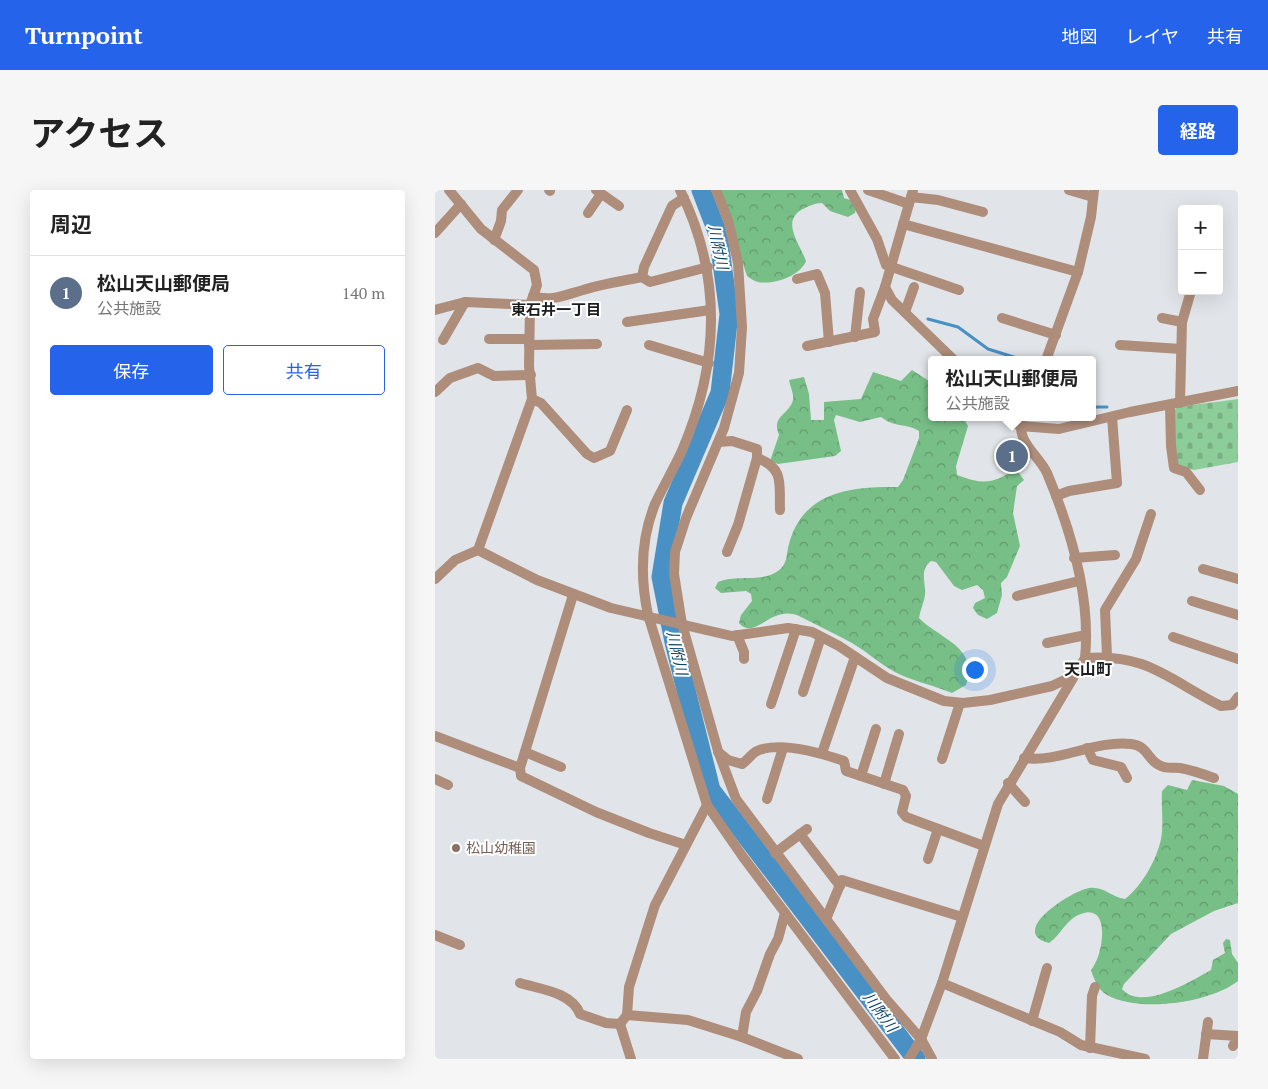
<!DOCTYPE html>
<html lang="ja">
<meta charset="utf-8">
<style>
:root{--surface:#fff;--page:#f6f6f6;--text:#222;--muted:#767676;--line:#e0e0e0;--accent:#2563eb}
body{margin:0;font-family:"PT Serif","Noto Sans JP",serif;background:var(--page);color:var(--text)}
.controls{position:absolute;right:15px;top:15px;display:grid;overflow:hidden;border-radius:5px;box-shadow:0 5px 20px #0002}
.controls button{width:45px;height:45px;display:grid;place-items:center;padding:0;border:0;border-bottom:1px solid var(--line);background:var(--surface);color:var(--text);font:25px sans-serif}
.you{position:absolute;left:539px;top:479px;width:18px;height:18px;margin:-12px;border:4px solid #fff;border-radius:50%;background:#1a73e8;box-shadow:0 0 0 8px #1a73e833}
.badge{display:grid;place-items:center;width:32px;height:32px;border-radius:50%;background:var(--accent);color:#fff;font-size:16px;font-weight:700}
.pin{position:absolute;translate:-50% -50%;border:2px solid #fff;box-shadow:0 1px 5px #0006}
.popup{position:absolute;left:493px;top:166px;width:168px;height:65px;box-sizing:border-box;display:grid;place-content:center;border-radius:5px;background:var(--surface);filter:drop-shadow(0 1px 4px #0005);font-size:16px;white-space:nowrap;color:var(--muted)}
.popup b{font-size:19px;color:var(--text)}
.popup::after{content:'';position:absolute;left:50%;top:100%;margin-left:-10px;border:10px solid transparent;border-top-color:var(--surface)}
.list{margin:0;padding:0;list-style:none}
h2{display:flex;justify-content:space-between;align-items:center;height:65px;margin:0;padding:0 20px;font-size:21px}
h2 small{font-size:16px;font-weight:400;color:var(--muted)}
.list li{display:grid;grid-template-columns:32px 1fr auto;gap:15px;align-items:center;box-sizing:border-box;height:75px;padding:0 20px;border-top:1px solid var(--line)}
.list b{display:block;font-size:19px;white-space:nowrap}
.list p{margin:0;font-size:16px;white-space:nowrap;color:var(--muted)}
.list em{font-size:16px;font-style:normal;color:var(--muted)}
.actions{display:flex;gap:10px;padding:15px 20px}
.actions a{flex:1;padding:11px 0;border:1px solid var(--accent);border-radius:5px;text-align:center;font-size:18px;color:var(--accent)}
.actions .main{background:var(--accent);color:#fff}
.map{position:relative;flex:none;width:803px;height:869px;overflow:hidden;border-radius:5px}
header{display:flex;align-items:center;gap:30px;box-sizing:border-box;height:70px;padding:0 25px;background:var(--accent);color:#fff}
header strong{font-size:24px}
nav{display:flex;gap:28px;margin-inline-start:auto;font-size:18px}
.intro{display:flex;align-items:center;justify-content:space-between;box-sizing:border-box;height:120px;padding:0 30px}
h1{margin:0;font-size:35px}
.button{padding:12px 22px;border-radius:5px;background:var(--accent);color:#fff;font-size:18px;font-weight:700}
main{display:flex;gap:30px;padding:0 30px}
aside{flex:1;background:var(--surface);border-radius:5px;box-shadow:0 5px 20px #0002}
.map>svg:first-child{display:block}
.forest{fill:url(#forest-crowns)}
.cemetery{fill:url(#cemetery-stones)}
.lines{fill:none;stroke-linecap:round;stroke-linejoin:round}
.stream{stroke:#4990c4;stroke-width:3}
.river{stroke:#4990c4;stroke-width:19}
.minor{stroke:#ae8d7b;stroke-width:10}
.education-dot{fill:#8d6e63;stroke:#fff;stroke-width:2}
.labels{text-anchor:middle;stroke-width:4;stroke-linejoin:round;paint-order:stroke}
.education-label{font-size:14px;fill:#785e54;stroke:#fff;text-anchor:start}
.water-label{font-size:15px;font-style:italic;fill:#0b4367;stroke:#fff}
.neighbourhood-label{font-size:15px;font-weight:bold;fill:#1c1d1e;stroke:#fff}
.quarter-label{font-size:16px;font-weight:bold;fill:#1c1d1e;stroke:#fff}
</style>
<header>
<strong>Turnpoint</strong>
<nav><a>地図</a><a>レイヤ</a><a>共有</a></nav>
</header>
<div class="intro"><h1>アクセス</h1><a class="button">経路</a></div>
<main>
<aside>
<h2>周辺<small></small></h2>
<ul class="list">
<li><span class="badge" style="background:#5c6f8a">1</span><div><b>松山天山郵便局</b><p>公共施設</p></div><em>140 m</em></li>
</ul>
<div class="actions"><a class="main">保存</a><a>共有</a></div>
</aside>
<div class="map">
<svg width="803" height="869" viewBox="0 0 803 869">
<defs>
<pattern id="forest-crowns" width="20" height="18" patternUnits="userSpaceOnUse" patternTransform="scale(1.25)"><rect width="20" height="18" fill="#78be87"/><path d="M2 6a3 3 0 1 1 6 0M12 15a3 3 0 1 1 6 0" fill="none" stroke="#629a6e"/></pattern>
<pattern id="cemetery-stones" width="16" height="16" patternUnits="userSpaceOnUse" patternTransform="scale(1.25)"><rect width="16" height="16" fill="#8dcd99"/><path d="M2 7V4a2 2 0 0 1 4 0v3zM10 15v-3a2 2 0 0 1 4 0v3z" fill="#79b083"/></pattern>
</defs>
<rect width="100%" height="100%" fill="#e1e5e9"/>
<g class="forest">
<path d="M284,0H407L409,8L418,11L421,17L420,23L413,27L395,21L387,13C380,13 374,16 368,19C345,31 365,54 371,71C365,86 339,95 323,92C319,91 315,88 312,86Z"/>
<path d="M477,180L497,193V227H528L533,236L521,276L522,285C549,295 557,294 581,279L589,290L582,296L578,323L585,356L572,387L566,393L567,405L562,423L552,429L543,425L538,418L540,413L550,408L548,400L542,395L527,400L519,396L501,372L496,371C484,380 491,392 490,405C489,413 485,420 484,428C506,450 544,457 531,495L517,503C500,496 482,492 466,485C448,477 434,463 417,453C401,444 383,436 366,427C337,412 320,452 304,433L306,425L317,411L316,404L311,401L286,403L280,398L283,392C302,384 326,393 343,381C353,374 351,364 354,354C368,301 417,296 463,297L468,290L484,248V241C469,232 462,239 446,227L425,232L401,225L399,230L406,261L400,266L343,274L335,271L344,245C336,226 354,225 358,210C359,204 355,196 354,190L369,187L374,204L376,230H389V212L426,209L438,182L466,191Z"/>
<path d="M757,590L789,596L803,604V713L779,721L736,744L689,794L687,799C707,822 756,791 776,780L778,770L790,763L788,753L791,749L795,750L797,764L803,773V791C775,813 704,823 672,805C663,800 659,789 656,780C669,765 676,712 646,724C631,729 627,744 614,753C572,742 636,701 654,698C669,696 676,707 690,709C707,696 722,669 726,649C729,634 726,616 727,601L733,595L752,600Z"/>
</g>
<polygon class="cemetery" points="803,209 803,272 759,280 742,275 738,223 742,217"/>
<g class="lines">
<g class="stream">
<polyline points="493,129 523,137 553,159 588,170"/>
<polyline points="657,217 672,217"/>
</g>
<polyline class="river" points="266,0 283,44 294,124 285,203 238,313 226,387 239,452 276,600 481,869"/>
<g class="minor">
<polyline points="14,0 46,39 99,80 102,95 95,115 94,176 97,209 43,360"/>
<polyline points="114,0 115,1"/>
<polyline points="161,0 184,16"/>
<path d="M245,0C288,87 284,176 246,263C238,280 228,297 220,314C205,351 205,387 213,425L272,615L308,667L460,869"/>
<polyline points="281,0 293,30 303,73 307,137 304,183 289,238 251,328 240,362 239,384 247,434 283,561 301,609 451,809 486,849 497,869"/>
<polyline points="415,0 442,49 451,75 524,100"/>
<polyline points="433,0 474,14"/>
<polyline points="478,0 450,97 457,110 519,170"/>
<polyline points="634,0 658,7"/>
<polyline points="476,7 503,10 548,22"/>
<polyline points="153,23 166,4"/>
<polyline points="468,34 643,82"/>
<polyline points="0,43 26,14"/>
<polyline points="59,50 66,31 67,20 83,0"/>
<polyline points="207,87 215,92 273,77"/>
<polyline points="362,89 382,84 390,103 394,152"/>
<path d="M98,106C116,112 130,105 148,100C167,94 187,91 207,87L209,77L237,16L249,8"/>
<polyline points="0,120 30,112 95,115"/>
<polyline points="470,122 479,97"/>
<polyline points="567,128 621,145"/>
<polyline points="727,128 747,132"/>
<polyline points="192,132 275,120"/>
<polyline points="420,147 425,102"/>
<polyline points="54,149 94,149"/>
<polyline points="8,150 30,112"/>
<polyline points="94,155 162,154"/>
<polyline points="214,155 274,173"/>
<polyline points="685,155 746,159"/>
<polyline points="372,156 440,142 438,129 450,97"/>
<polyline points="611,170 643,82 656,27 659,0"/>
<polyline points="0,202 15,188 43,178 59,186 96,185"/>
<polyline points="97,209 106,213 152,264 159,268 175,261 192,220"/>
<polyline points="745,213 747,132 756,101"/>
<polyline points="735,215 736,256 739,278 751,282 765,300"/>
<polyline points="570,227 585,236 624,239 695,222 803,201"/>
<polyline points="284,252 297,251 322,259 322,268 303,335 292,362"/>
<path d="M322,268C350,278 344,295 345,320"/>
<polyline points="621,306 634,301 682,293 677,227"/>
<polyline points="639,368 680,365"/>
<polyline points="768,379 803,389"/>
<polyline points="0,389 20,370 43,360 102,390 176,418 297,446 353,438 377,442 404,456 452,488 509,511 528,513 555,510 617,496 638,486"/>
<polyline points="582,406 644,391"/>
<polyline points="757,411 803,425"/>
<polyline points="302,445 309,462 309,469"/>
<polyline points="738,447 803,469"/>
<polyline points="612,453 651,445"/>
<polyline points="672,466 670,420 701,369 716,324"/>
<path d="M650,468C712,463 734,490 786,516L797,515L803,507"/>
<polyline points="368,502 386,447"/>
<polyline points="336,514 361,439"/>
<polyline points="0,546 85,578 138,405"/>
<polyline points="652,558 658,570 686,577 692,588"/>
<polyline points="90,562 126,577"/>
<path d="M283,562L293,570L307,574C313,570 316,564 322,561C345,551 386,563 409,571L411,581L468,600L471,606L467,622L471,627L549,656"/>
<polyline points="387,563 420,467"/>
<path d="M589,568C624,573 659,550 696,554C714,556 712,571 726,576C732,579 739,577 745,578C757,580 768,584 779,588"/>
<polyline points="507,569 525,513"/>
<polyline points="85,578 86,586 161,622 214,643 251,655"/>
<polyline points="426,586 441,539"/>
<polyline points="0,589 13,595"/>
<polyline points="573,593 590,612"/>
<polyline points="449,594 464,544"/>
<polyline points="332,609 348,558"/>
<polyline points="365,644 405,696"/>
<polyline points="340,663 372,639"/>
<polyline points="493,669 503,639"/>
<polyline points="391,729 407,690 527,727"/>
<polyline points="0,745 25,755"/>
<path d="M85,793C104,799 137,802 145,824L171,833L185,834L192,825L253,830L307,847L363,869"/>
<polyline points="507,793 625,842 646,855 710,869"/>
<polyline points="192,825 194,797 220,715 272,615"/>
<polyline points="597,831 612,778"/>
<polyline points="185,834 196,869"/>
<polyline points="771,844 803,846 798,856"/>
<polyline points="307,847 311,822 322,801 335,764 343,749 350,723"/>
<polyline points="655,858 657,806 660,797"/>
<path d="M474,869L486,849L507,793L563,614L650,468C656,408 635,338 612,283C603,264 579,251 588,227"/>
<polyline points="768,869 773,832"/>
</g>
</g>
<circle class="education-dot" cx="21" cy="658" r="5"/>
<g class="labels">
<g class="education-label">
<text x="31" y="663">松山幼稚園</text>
</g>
<g class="water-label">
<text transform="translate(283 57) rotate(78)" y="5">川附川</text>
<text transform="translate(242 463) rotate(77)" y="5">川附川</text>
<text transform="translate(445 822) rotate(53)" y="5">川附川</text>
</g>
<g class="neighbourhood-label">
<text x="121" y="125">東石井一丁目</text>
</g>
<g class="quarter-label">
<text x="653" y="485">天山町</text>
</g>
</g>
</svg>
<div class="controls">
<button>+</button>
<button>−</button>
</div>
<div class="you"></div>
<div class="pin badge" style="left:577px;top:266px;background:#5c6f8a">1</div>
<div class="popup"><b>松山天山郵便局</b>公共施設</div>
</div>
</main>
